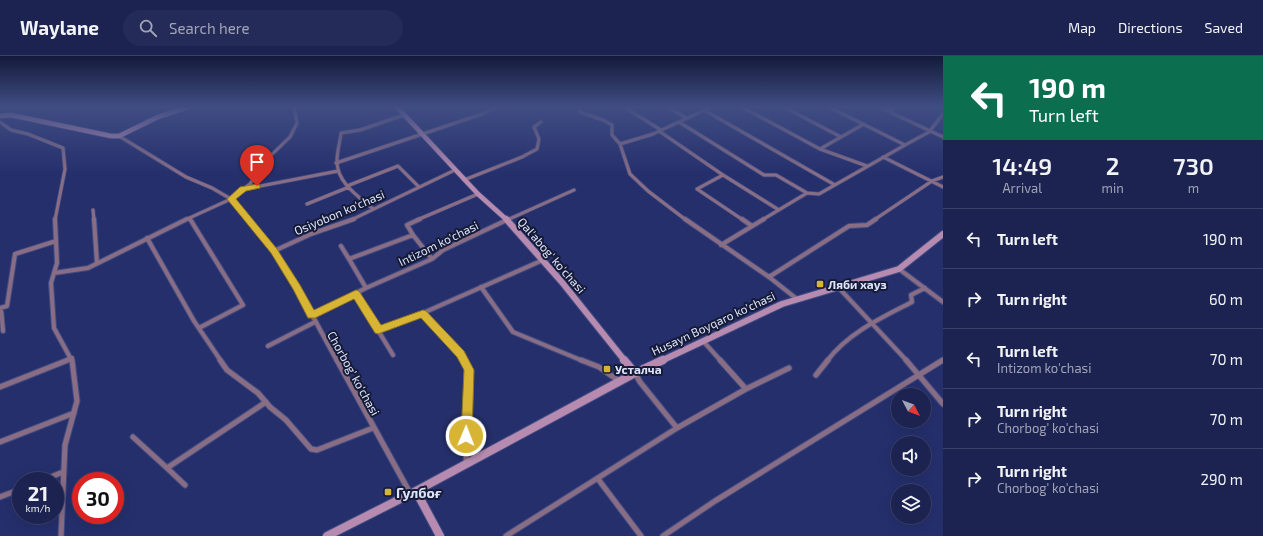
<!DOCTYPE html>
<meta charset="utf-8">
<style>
body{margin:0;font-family:"Exo 2",sans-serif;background:#252b58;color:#f1f3f6;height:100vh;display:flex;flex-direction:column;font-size:15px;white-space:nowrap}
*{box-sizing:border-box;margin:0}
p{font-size:13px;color:#a0a4b7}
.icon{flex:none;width:22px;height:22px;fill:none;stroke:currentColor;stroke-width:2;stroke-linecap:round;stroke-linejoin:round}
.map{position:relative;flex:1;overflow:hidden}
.sheet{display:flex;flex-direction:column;background:#1c2351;width:320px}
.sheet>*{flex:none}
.hud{background:#0b6e4f;color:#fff;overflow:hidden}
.needle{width:26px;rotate:131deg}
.fabs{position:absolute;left:891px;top:332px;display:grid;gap:8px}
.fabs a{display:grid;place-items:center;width:40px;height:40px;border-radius:50%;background:#1c2351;box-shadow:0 4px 16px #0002,0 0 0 1px #3a4068;font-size:20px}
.speed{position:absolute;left:12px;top:416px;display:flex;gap:8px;font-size:20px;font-weight:700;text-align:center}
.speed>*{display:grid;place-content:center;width:52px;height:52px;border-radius:50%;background:#1c2351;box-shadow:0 4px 16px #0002,0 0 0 1px #3a4068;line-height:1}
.speed small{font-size:10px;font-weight:400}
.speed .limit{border:6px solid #d22;background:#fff;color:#111}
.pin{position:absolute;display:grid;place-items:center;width:34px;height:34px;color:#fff;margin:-41px -17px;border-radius:50% 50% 50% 0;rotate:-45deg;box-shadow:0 0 4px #0007}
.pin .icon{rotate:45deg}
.me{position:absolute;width:44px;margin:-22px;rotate:1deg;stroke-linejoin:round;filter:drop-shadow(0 0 3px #0008)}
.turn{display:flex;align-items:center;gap:14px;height:84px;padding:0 20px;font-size:18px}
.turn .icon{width:52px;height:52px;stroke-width:2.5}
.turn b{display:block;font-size:28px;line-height:34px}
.eta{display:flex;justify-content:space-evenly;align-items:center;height:68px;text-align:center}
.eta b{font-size:24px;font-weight:600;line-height:28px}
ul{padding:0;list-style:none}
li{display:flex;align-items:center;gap:12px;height:60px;padding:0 20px;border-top:1px solid #3a4068}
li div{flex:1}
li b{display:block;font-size:15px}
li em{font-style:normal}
header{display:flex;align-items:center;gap:24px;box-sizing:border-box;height:56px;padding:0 20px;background:#1c2351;border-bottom:1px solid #3a4068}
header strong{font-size:19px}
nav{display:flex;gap:22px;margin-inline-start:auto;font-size:14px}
.search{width:280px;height:36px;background:#252b58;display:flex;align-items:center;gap:10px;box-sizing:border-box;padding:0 14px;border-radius:22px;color:#a0a4b7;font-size:15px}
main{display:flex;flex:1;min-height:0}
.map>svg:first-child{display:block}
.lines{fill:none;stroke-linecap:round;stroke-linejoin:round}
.street-far2-casing{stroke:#424c83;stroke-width:4.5}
.street-far1-casing{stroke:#424c83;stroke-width:6}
.street-casing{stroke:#424c83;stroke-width:7}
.secondary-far2-casing{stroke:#424c83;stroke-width:6}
.secondary-far1-casing{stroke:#424c83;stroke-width:8}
.secondary-casing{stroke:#424c83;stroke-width:10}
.street-far2{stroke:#896d84;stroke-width:3}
.street-far1{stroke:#896d84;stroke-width:4}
.street{stroke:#896d84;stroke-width:5}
.secondary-far2{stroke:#b78baf;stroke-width:4.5}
.secondary-far1{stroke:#b78baf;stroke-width:6}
.secondary{stroke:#b78baf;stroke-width:8}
.route{fill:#d8b434;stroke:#8c7522}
.poi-dot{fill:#d8b434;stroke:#151b37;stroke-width:1.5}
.labels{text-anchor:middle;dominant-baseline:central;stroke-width:4;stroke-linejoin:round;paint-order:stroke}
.street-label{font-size:12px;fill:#dce3fa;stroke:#151b37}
.poi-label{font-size:12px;font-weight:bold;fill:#dce3fa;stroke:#151b37;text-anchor:start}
.near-poi-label{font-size:14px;font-weight:bold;fill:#dce3fa;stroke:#151b37;text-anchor:start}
</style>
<header>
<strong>Waylane</strong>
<div class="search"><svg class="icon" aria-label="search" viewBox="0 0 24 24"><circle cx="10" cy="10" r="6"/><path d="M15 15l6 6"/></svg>Search here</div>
<nav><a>Map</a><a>Directions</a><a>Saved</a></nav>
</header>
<main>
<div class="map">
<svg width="943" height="480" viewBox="0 0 943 480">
<rect width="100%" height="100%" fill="#252f6c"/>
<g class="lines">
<g class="street-far2-casing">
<path id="street-far2" d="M579 51 580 56 603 64 612 69V79L620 88 630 118 648 135 686 164
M624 51 661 74
M668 51 686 62
M742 51 820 93 867 110
M784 51 841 81 864 68
M829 51 905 89 929 76 943 58
M879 51 943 81
M704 54 835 129
M890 56 894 51
M0 66 11 74 28 78 63 92 65 113 55 164
M679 66 764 119H776L807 137
M659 75 723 119
M119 80 186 121 212 132 231 143 185 164
M620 88 653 78 711 51
M820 93 841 81
M883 101 943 131
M336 107 482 58 498 51
M464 124 522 101 537 93 539 83 534 71 541 66
M347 130 398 110 419 131
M245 133 338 115
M307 148 349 131
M373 153C358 140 337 127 337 105 337 95 340 86 341 77L360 74 404 59
M93 154 94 164
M189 162 190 164
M248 164 231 143 250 128 264 106 290 81 297 67 294 51
M351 164 455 114
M417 164 478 138
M507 164 574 134
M743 164 697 133 723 119 779 154
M762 164 807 137 819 138 905 89
M874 164 932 125 943 121"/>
</g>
<g class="street-far1-casing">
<path id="street-far1" d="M55 163 57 207 51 227 54 272 72 305
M94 163 97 207
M190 163 243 249 199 272
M247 163 274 195 297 231 337 305
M685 163 769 221 797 243
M742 163 752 170
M413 179 407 169 420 163
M147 182 194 265 221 305
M721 189 764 163
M341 190 349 203
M274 195 311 178 354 163
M899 213 943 246
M54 217 88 212 187 163
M769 221 849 170 867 169 876 163
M481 231 513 276 583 305
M838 231 907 305
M366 232 349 203 413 179 432 203
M356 238 393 299
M0 252 7 250 15 198 56 185
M1 252 3 275
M423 257 460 298 464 305
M312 259 366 232 432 203 443 194 509 163
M378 274 423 257 543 204
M703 285 721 305
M268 290 315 266
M65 305 72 302
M827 305C848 277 881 262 912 246L911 239 925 232"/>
</g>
<g class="street-casing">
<path id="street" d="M220 304 227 314 258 337 270 351 286 364 311 393 317 394 373 372
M337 304 410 437
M463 304 469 314 466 407
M581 304 599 311 619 325
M720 304 746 333 789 312
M906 304 943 348
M635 317 640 326 677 372
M816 319 828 304
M0 331 68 304
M133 381 167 412 266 346
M0 386 74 357
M167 412 185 429
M598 423 641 480
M41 425 63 416
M0 441 21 433
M61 480 65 389 77 345 72 304
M506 480 677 372 746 333
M663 480 715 445 943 304"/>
</g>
<g class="secondary-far2-casing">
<path id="secondary-far2" d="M397 51 478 138 507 164
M0 60 11 59 111 80H119L158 61 188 51"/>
</g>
<g class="secondary-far1-casing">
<path id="secondary-far1" d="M506 163 561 225 625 305
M661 305 782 248 899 213 943 178"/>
</g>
<g class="secondary-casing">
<path id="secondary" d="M624 304 635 317
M416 435 440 480
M327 480 416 435 635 317 663 304"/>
</g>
<use href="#street-far2" class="street-far2"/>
<use href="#street-far1" class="street-far1"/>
<use href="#street" class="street"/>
<use href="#secondary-far2" class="secondary-far2"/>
<use href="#secondary-far1" class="secondary-far1"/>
<use href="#secondary" class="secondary"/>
</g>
<linearGradient id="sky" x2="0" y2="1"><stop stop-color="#141a3b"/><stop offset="0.43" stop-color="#404d83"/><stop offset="1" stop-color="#404d83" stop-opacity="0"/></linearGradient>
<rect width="943" height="118" fill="url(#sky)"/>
<path class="route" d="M257 128 260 129V132L246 135 236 143 277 193 300 229 314 254 356 234 359 235 381 269 423 254 426 255 464 295 474 314 472 380 470 384 466 385 462 384 461 380 464 314 457 301 421 262 378 278 375 277 354 243 315 262H308L293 233 271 197 227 143 240 131Z"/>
<g class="poi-dot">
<rect x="816" y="224" width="8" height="8" rx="2"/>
<rect x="603" y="309" width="8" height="8" rx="2"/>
<rect x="384" y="432" width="8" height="8" rx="2"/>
</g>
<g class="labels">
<g class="street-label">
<text transform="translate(339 156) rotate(-23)">Osiyobon ko'chasi</text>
<text transform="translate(438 187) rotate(-26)">Intizom ko'chasi</text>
<text transform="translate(552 199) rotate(49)">Qal'abog' ko'chasi</text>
<text transform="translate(713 267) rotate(-25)">Husayn Boyqaro ko'chasi</text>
<text transform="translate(354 317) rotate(61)">Сhorbog' ko'chasi</text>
</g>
<g class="poi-label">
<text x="828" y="228">Ляби хауз</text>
<text x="615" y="313">Усталча</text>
</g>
<g class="near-poi-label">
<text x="396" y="436">Гулбоғ</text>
</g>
</g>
</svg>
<div class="fabs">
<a><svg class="needle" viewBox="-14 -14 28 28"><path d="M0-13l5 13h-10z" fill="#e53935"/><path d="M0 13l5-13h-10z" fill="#a0a4b7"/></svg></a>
<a><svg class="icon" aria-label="sound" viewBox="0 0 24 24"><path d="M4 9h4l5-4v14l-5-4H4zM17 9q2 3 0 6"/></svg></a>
<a><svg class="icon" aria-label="layers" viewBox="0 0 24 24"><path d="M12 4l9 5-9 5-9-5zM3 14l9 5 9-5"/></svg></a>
</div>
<div class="speed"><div>21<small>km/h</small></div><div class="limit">30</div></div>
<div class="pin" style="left:257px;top:130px;background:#d93025"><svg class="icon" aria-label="arrive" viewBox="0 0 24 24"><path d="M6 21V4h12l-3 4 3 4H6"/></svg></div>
<svg class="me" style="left:466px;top:380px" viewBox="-20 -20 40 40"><circle r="17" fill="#d8b434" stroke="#fff" stroke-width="3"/><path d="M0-11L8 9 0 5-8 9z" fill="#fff"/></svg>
</div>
<section class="sheet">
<div class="hud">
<div class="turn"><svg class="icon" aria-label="left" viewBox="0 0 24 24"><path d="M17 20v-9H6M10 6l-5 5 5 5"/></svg><div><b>190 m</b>Turn left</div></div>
</div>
<div class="eta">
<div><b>14:49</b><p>Arrival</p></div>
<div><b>2</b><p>min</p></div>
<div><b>730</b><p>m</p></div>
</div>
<ul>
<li><svg class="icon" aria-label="left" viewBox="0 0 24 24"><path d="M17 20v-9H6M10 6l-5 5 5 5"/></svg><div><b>Turn left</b></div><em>190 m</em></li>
<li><svg class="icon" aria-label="right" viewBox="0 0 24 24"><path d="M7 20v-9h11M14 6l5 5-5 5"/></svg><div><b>Turn right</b></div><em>60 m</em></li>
<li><svg class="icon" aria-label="left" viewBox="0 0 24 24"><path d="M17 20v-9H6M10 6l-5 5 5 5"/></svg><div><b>Turn left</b><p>Intizom ko'chasi</p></div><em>70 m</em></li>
<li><svg class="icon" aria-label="right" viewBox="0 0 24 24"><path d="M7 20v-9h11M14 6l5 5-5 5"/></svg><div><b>Turn right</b><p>Сhorbog' ko'chasi</p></div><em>70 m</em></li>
<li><svg class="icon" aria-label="right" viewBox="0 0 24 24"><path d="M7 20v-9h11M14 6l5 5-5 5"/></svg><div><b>Turn right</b><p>Сhorbog' ko'chasi</p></div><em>290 m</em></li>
</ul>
</section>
</main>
